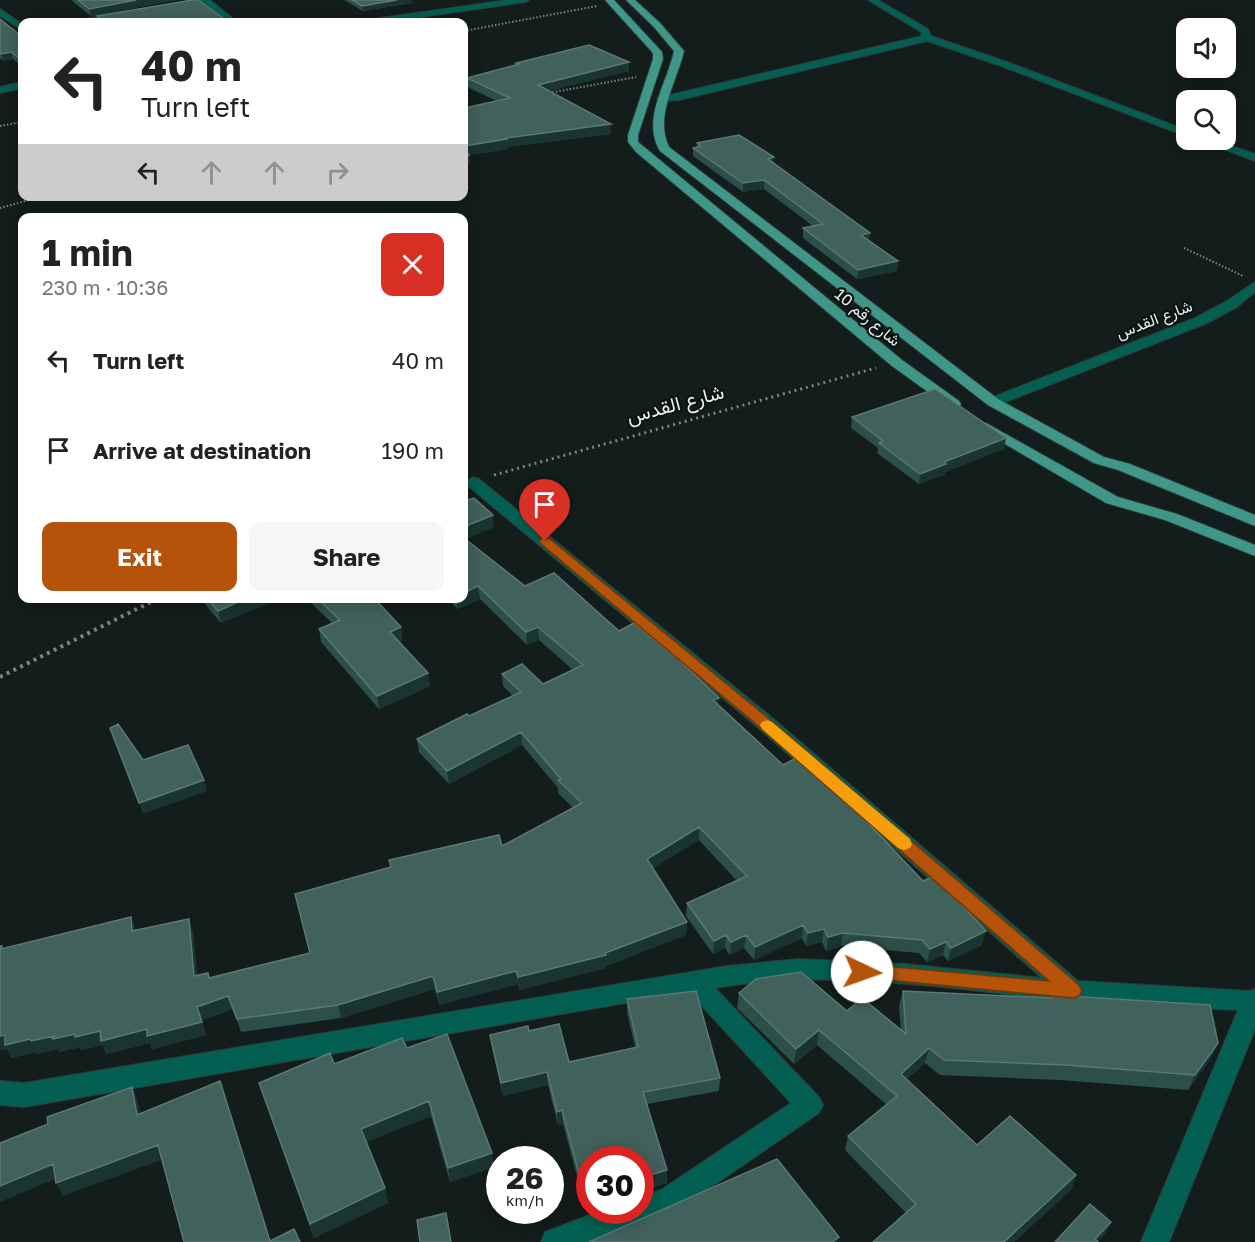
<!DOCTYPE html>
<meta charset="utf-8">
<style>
body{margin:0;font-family:"Golos Text",Vazirmatn,sans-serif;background:#f6f6f6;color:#222;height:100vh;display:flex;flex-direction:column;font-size:22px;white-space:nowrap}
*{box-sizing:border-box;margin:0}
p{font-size:20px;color:#767676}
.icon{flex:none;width:33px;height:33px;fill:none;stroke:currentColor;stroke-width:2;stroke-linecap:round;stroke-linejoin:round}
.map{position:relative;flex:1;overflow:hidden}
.side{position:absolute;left:18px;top:213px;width:450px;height:390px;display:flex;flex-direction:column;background:#fff;border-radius:12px;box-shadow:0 3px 15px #0003}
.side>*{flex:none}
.guide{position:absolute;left:18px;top:18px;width:450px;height:183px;border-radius:12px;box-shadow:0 3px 15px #0003;background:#fff;color:#222;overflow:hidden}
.buttons{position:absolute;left:1176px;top:18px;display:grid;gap:12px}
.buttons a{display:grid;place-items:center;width:60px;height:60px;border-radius:12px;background:#fff;box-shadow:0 3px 15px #0003;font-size:30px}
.speed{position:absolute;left:486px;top:1146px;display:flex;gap:12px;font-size:30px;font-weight:700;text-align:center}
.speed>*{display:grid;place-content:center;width:78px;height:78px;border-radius:50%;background:#fff;box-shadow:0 3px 15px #0003;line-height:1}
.speed small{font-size:15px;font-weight:400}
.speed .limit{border:9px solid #d22;background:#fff;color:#111}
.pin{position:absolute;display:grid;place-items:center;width:51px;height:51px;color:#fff;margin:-62px -26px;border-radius:50% 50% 50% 0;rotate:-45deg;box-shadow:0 0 6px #0007}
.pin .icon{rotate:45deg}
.me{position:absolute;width:66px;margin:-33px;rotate:93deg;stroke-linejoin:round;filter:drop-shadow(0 0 4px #0008)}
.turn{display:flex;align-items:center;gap:21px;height:126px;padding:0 24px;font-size:27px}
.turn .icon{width:78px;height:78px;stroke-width:2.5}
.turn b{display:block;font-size:42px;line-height:51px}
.lanes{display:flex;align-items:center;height:57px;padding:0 24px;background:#0003;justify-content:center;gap:30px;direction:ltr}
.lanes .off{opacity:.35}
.round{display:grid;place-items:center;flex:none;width:63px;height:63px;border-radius:12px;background:#f6f6f6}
.head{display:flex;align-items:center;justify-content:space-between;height:102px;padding:0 24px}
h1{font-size:36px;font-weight:700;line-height:45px}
.cta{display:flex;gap:12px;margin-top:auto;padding:12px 24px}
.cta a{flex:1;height:69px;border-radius:12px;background:#b45309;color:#fff;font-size:24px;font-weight:700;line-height:69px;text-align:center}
.cta a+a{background:#f6f6f6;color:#222}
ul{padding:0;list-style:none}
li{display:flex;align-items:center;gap:18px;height:90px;padding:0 24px}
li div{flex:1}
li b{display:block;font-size:22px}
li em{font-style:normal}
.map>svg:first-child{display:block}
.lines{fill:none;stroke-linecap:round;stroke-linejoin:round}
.minor-casing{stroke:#313b39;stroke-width:2}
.major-casing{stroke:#313b39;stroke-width:2}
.path-far2{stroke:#7c8583;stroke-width:2;stroke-dasharray:1.5 2;stroke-linecap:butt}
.path-far1{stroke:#7c8583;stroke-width:3;stroke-dasharray:2 4;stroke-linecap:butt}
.path{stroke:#7c8583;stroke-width:4;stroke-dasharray:3 4.5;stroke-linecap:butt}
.minor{fill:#025f51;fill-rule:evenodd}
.major{fill:#3f9887;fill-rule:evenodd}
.wall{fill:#2c5049}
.shaded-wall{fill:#1a342f}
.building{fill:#41615b;stroke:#5b7872;stroke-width:1.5}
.route{fill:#b45309;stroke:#753606;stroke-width:1.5}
.slow{fill:#f59e0b}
.labels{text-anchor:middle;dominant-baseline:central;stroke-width:4.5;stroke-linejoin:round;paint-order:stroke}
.far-street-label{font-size:16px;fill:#e9f0ee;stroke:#0a1412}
.street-label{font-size:20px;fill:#e9f0ee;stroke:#0a1412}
</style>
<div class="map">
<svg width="1255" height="1242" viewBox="0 0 1255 1242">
<rect width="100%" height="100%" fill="#131d1b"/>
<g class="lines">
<g class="minor-casing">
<path id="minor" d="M190 0H210L237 22H228L203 3 175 8 171 5Z
M508 0H529L525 2 387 22H369L373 19Z
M868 0H878L928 29 931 36 1007 62 1186 130V136L1001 66 927 41 679 100 662 101 657 98 922 36 921 32Z
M0 9 22 24V30L0 16Z
M121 12 124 13V17L89 22H72Z
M22 82V88L0 93V87Z
M1200 140H1214L1255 154V161Z
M1255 282V292L1237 307 1205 324 998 405H988L986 402 988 399 1195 318 1227 301Z
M473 477 479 479 769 715 1078 981 1250 991 1255 989V1029L1169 1242H1141L1238 1010C1179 1007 1119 1006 1060 1000 946 988 829 968 715 988L819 1097 823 1105 819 1113 679 1209 591 1242H541L545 1232 603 1210H640V1197L661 1190 791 1103 689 992 24 1107 0 1105V1081L24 1083 727 966 799 959 905 964 1042 978 755 725 467 485 465 482Z"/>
</g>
<g class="major-casing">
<path id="major" d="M605 0H614L662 52 663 59 638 135V142L902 360 959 401 961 404 959 407H949L892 366 636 152 628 142V135L653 59V53Z
M626 0H635L660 23 684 51C677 82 654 116 669 147L998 399 1104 457 1130 464 1255 515V526L1118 470 1094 463 988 405 660 151C641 119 667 84 674 51L654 27Z
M986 423 1118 497 1177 514 1255 545V556L1165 520 1106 503 981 430 979 427Z"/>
</g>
<path class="path-far2" d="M464 31 597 6
M549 93 636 77
M0 126 22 122
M0 208 43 196
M1184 248 1243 276"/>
<path class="path-far1" d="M494 475 876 368"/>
<path class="path" d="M0 677 159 598"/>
<use href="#minor" class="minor"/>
<use href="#major" class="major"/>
</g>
<path class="wall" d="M71 0H177L91 16Z
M344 0H412V3L363 11Z
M0 19 19 34 22 33V66L13 59 3 61 0 58Z
M516 63 629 71 549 91 611 124V134L508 147V149L469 155 470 164 464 165V108L497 101 467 87V78L516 65Z
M697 143 774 164 870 233 869 240 898 261 897 271 857 279 803 238V228L813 226 764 189 743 192 693 156V148L697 147Z
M852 417 1004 449 945 472 944 475 919 484 877 453 878 448 851 428Z
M464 501 494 527 465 539 525 586 619 631 719 698 718 705 783 765 840 789 839 793 982 945 948 961 943 955 927 962 919 953 841 946 826 951 822 942 806 946 802 938 754 960 744 948 730 955 725 948 713 954 686 916 687 903 737 881 699 840 653 868 687 922 686 935 606 966V968L519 990 518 984 439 1005 435 989 341 1018 241 1032 233 1009 202 1020 206 1035 152 1049 150 1043 106 1054 103 1045 81 1050 80 1047 59 1052 58 1049 37 1054 36 1052 11 1058 7 1049 3 948 136 931 193 932 197 975 208 973 210 978 310 953 502 846 573 808 558 793V788L522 745 449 784 419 752 417 739 513 696 503 686 502 674 543 684 573 670 539 640 527 645 480 599 458 609 446 598H464Z
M200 598H280L221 623Z
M306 598H374L401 627 402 640 399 642 428 673 430 686 379 709 321 642 319 629 332 623Z
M903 991 1051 998 1052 995 1218 1043 1211 1058 1188 1090 1060 1080 940 1075 925 1063 907 1079 977 1145 1076 1175 1071 1190 1014 1242H873L906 1213 845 1150 848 1136 887 1105 817 1045 794 1064 737 1008 739 993 847 1011 901 1030 899 1006Z
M627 999 720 1078 719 1091 647 1104 667 1170V1183L640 1191V1160L585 1206 563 1124 558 1125 548 1085 503 1096 492 1048 490 1035 529 1031 569 1062 635 1047 627 1013Z
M407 1048 494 1167 450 1182 431 1116 366 1142 385 1188 388 1203 314 1238 259 1083 334 1064Z"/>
<path class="shaded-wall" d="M136 0H177L91 16 89 9Z
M397 0H412V3L363 11 362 6Z
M11 52 13 59 3 61 1 54Z
M629 62V71L538 94V85Z
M611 124V134L508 147V149L469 155 470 164 464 165V146L506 138Z
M774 157V166L768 159Z
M764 180V189L743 192V183Z
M870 233 869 242 861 235Z
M898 261 897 271 857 279 858 270Z
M1006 438 1004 449 945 472 944 475 919 484 920 474 944 462Z
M493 515 494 527 464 540V527Z
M478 586 480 599 458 609 457 598H464V593Z
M247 598H280L221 623 218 611Z
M401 627 402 640 392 645 390 632Z
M538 627 539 640 527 645 526 632Z
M428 673 430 686 379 709 377 696Z
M719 698 718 710 713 700Z
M521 732 522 745 449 784 447 771Z
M204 780 207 791 143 814 139 803Z
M699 827V840L647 872V859Z
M131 917 136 930 137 945 132 931Z
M189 919 193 932 198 989 194 976Z
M687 922 686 935 606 966V968L519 990 518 977 605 953Z
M803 925 802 938 754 960 755 947Z
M824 929 822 942 806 946 808 933Z
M986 931 982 945 948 961 951 948Z
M843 933 841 946 826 951 828 937Z
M726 935 725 948 713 954 714 941Z
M746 935 744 948 730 955 731 942Z
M946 942 943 955 927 962 930 949Z
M516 971 518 984 439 1005 437 992Z
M433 976 435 989 341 1018 338 1005Z
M228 996 233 1009 202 1020 206 1035 152 1049 150 1043 106 1054 103 1045 81 1050 80 1047 59 1052 58 1049 37 1054 36 1052 11 1058 7 1049 0 1051V1036L5 1035 30 1039 100 1031 197 1007Z
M819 1030 817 1045 794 1064 796 1049Z
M1218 1043 1211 1058 1188 1090 1195 1075Z
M929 1048 925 1063 897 1088 901 1074Z
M547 1072 548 1085 503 1096 501 1083Z
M132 1087 138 1101 143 1128 137 1115Z
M429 1101 431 1116 364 1143 361 1129Z
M562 1110 563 1124 558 1125 557 1112Z
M158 1145 164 1159 63 1196 56 1183Z
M492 1153 494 1167 450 1182 448 1168Z
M53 1164 60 1177 0 1202V1186Z
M667 1170V1183L640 1191V1178Z
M1076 1175 1071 1190 1014 1242H1004Z
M385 1188 388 1203 314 1238 310 1224Z
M590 1192V1205L585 1206 584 1193Z
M1111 1222 1106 1233 1097 1242 1095 1239Z
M839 1237 838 1242H832Z"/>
<path class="building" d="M78 0H136L89 9Z
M193 0H198L228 22H91L102 21 97 16Z
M352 0H397L362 6Z
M0 19 19 34 22 33V58L21 59 11 52 1 54 0 53Z
M589 45 629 62 538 85 611 124 506 138 507 139 464 146V108L510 98 467 78 519 64 516 63Z
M739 135 774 157 768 159 870 233 861 235 898 261 858 270 803 228 823 224 764 180 743 183 693 148 701 146 697 143Z
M464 149 469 155 464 156Z
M935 389 1006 438 944 462 946 464 920 474 879 443 883 441 852 417Z
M474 498 493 515 464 527V501Z
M464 538 525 586 554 573 619 631 634 623 677 658 719 698 713 700 783 765 802 755 818 769 840 789 837 790 923 881 935 876 986 931 951 948 946 942 930 949 922 940 843 933 828 937 824 929 808 933 803 925 755 947 746 935 731 942 726 935 714 941 687 903 747 876 699 827 647 859 687 922 605 953 606 955 518 977 516 971 437 992 433 976 338 1005 237 1019 228 996 197 1007 202 1022 147 1036V1029L101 1041 100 1031 75 1037V1034L53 1039 54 1036 31 1041 30 1039 5 1045V1035L0 1036V946H2L1 949 131 917 132 931 189 919 194 976 208 973 209 978 310 953 295 894 391 867 389 860 499 835 502 846 582 803 558 780 561 779 521 732 447 771 417 739 467 714 469 716 521 692 502 674 522 664 543 684 583 665 538 627 526 632 478 586 464 593Z
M207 598H247L218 611Z
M317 598H374L401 627 390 632 428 673 377 696 319 629 340 620Z
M118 724 143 760 188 745 204 780 139 803 110 728Z
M801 972 847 1011 862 998 906 1034 903 991 1052 998V995L1210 1005 1218 1043 1195 1075 1066 1065 944 1060 929 1048 901 1074 977 1145 1010 1116 1076 1175 1004 1242H873L916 1204 848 1136 897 1096 819 1030 796 1049 739 993 756 979Z
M696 991 720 1078 643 1092 667 1170 640 1178V1160H590V1192L584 1193 562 1110 557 1112 547 1072 501 1083 490 1035 528 1026 529 1031 559 1024 569 1062 638 1047 627 999Z
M447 1034 492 1153 448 1168 429 1101 361 1129 385 1188 310 1224 259 1083 330 1053 334 1064 402 1038 407 1048Z
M220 1081 270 1241 294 1229 300 1242H184L158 1145 56 1183 53 1164 0 1186V1143L48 1124 47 1117 132 1087 137 1115Z
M777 1159 839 1237 832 1242H589Z
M1090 1204 1111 1222 1095 1239 1098 1242H1055Z
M446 1213 451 1242H420L417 1220Z"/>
<path class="route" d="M545 538 550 539 767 717 1079 985 1082 991 1079 996 1073 998 856 977 854 972 856 967 862 964 1049 981 756 724 541 544 539 541 541 539Z"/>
<path class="slow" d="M767 720 772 722 910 839 912 844 910 848 904 850 898 848 762 729 760 725 762 722Z"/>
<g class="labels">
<g class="far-street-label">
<text transform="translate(868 317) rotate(40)">شارع رقم 10</text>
<text transform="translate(1154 319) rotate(-21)">شارع القدس</text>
</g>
<g class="street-label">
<text transform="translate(675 403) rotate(-15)">شارع القدس</text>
</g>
</g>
</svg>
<div class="buttons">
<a><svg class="icon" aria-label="sound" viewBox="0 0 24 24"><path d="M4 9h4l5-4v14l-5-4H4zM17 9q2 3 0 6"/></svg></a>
<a><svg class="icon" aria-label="search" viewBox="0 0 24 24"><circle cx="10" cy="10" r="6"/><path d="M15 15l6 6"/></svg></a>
</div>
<div class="speed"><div>26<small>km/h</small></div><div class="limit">30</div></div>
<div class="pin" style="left:545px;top:541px;background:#d93025"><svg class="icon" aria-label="arrive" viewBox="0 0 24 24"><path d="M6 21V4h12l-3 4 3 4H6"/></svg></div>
<svg class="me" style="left:862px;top:972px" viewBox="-20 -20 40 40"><circle r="19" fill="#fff"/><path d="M0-13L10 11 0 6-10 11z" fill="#b45309"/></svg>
<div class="guide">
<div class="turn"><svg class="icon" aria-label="left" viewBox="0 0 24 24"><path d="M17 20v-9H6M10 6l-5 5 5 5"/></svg><div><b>40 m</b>Turn left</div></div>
<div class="lanes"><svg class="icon" aria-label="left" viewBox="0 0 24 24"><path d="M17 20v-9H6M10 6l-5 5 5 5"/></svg><svg class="icon off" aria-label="ahead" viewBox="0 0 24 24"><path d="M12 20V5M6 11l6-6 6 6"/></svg><svg class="icon off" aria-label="ahead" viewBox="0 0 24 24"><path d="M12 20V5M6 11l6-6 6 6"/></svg><svg class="icon off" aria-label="right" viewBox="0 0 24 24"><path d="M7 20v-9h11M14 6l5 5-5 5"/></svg></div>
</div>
<section class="side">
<div class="head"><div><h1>1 min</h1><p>230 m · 10:36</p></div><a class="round" style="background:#d93025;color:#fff"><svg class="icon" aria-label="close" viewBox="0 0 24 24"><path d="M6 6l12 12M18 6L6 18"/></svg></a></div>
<ul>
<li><svg class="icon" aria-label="left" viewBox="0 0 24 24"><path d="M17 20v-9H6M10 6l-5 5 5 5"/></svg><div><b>Turn left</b></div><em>40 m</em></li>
<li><svg class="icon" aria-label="arrive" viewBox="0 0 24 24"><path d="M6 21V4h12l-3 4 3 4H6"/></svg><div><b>Arrive at destination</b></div><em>190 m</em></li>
</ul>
<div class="cta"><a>Exit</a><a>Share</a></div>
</section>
</div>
